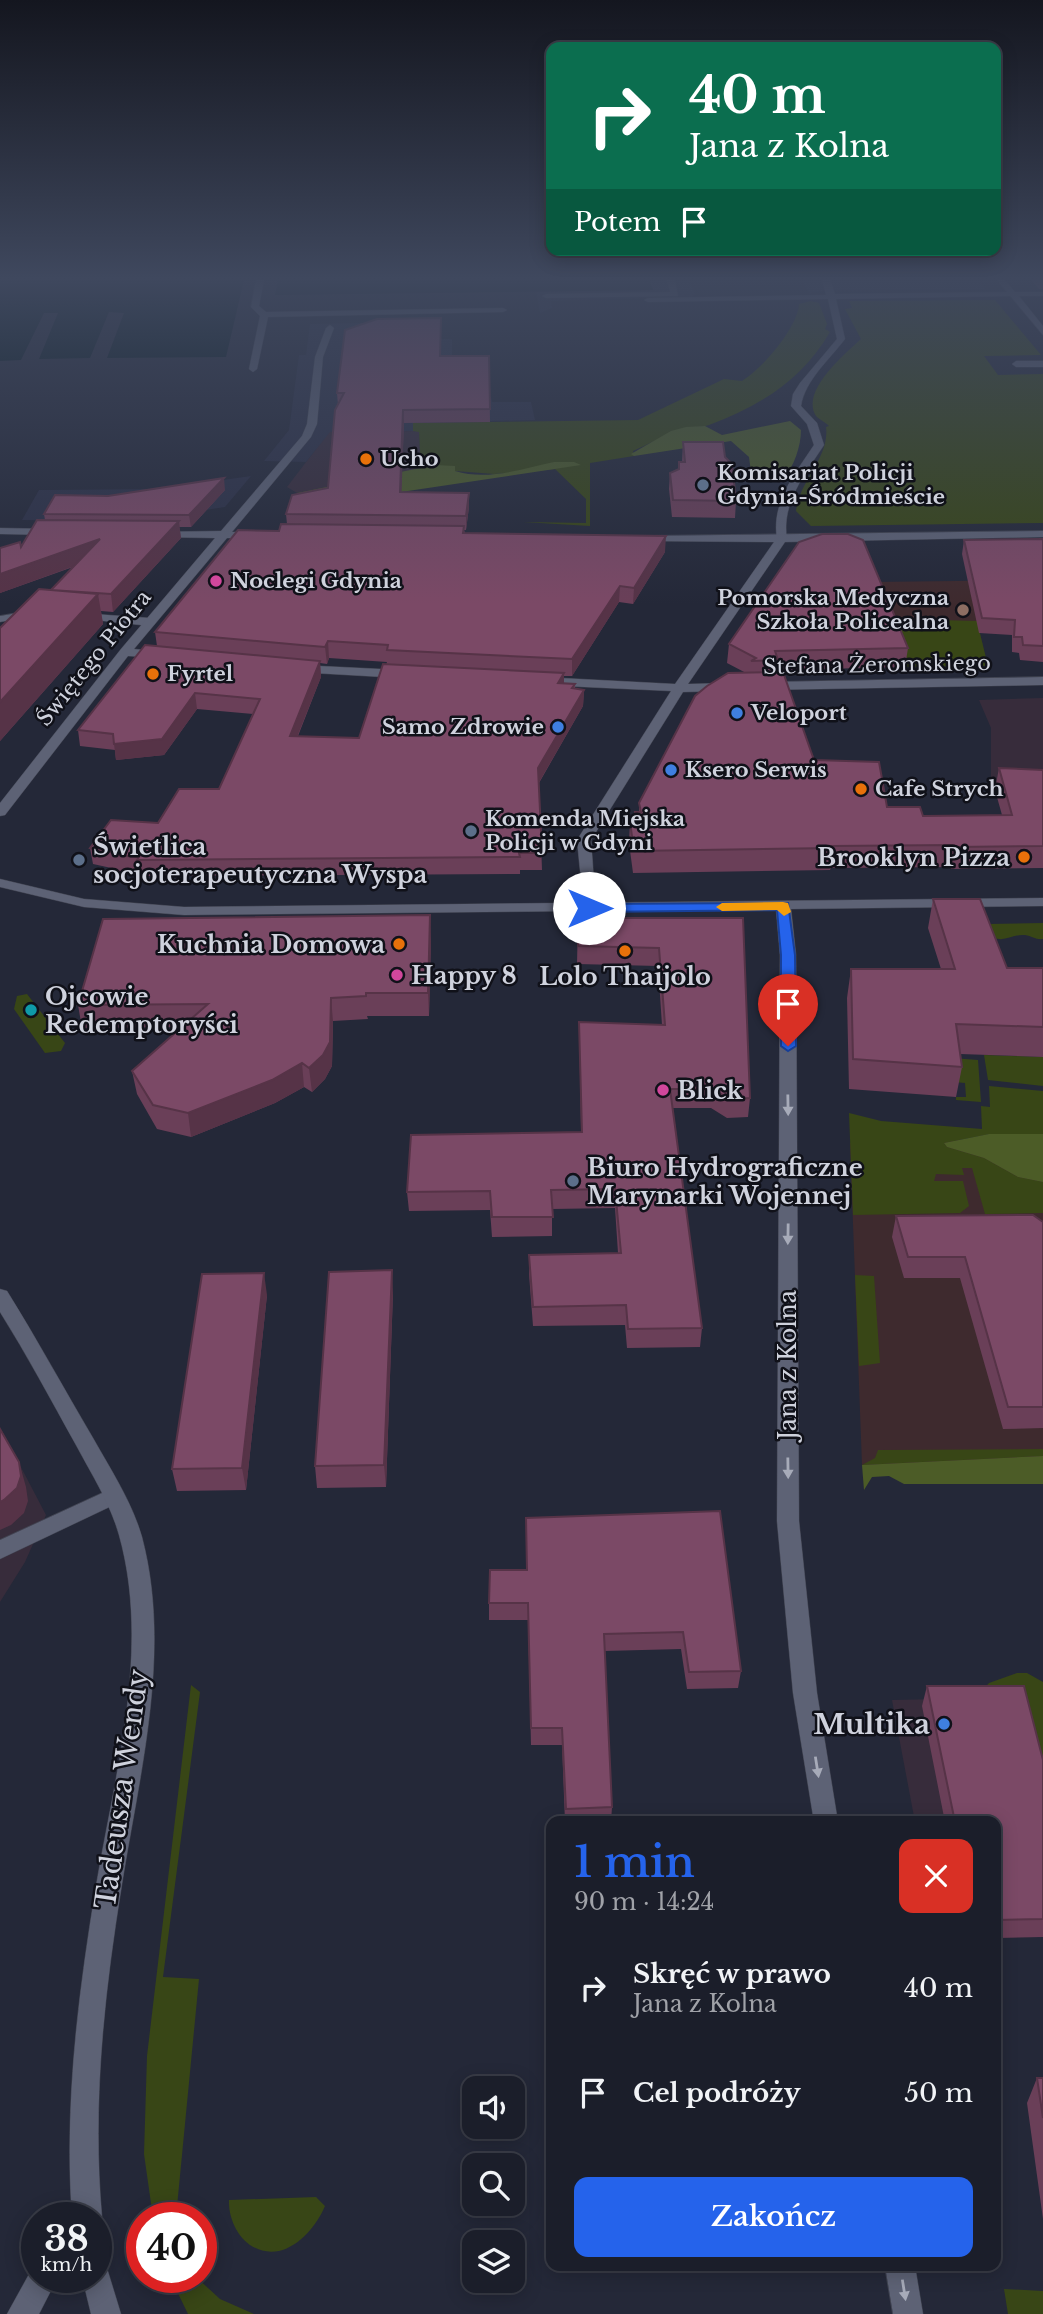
<!DOCTYPE html>
<html lang="pl">
<meta charset="utf-8">
<style>
body{margin:0;font-family:"Libre Baskerville",serif;background:#242732;color:#f1f3f6;height:100vh;display:flex;flex-direction:column;font-size:26px;white-space:nowrap}
*{box-sizing:border-box;margin:0}
p{font-size:23px;color:#a0a2a8}
.icon{flex:none;width:38px;height:38px;fill:none;stroke:currentColor;stroke-width:2;stroke-linecap:round;stroke-linejoin:round}
.map{position:relative;flex:1;overflow:hidden}
.panel{position:absolute;left:546px;top:1816px;width:455px;height:455px;display:flex;flex-direction:column;background:#1b1e2a;border-radius:14px;box-shadow:0 4px 18px #0003,0 0 0 2px #393c47}
.panel>*{flex:none}
.top-card{position:absolute;left:546px;top:42px;width:455px;height:214px;border-radius:14px;box-shadow:0 4px 18px #0003,0 0 0 2px #393c47;background:#0b6e4f;color:#fff;overflow:hidden}
.controls{position:absolute;left:462px;top:2076px;display:grid;gap:14px}
.controls a{display:grid;place-items:center;width:63px;height:63px;border-radius:14px;background:#1b1e2a;box-shadow:0 4px 18px #0003,0 0 0 2px #393c47;font-size:35px}
.speed{position:absolute;left:21px;top:2202px;display:flex;gap:14px;font-size:35px;font-weight:700;text-align:center}
.speed>*{display:grid;place-content:center;width:91px;height:91px;border-radius:50%;background:#1b1e2a;box-shadow:0 4px 18px #0003,0 0 0 2px #393c47;line-height:1}
.speed small{font-size:18px;font-weight:400}
.speed .limit{border:10px solid #d22;background:#fff;color:#111}
.pin{position:absolute;display:grid;place-items:center;width:60px;height:60px;color:#fff;margin:-72px -30px;border-radius:50% 50% 50% 0;rotate:-45deg;box-shadow:0 0 7px #0007}
.pin .icon{rotate:45deg}
.me{position:absolute;width:77px;margin:-38px;rotate:90deg;stroke-linejoin:round;filter:drop-shadow(0 0 5px #0008)}
.turn{display:flex;align-items:center;gap:24px;height:147px;padding:0 28px;font-size:32px}
.turn .icon{width:91px;height:91px;stroke-width:2.5}
.turn b{display:block;font-size:49px;line-height:60px}
.then{display:flex;align-items:center;height:66px;padding:0 28px;background:#0003;gap:14px;font-size:26px}
.round{display:grid;place-items:center;flex:none;width:74px;height:74px;border-radius:14px;background:#242732}
.overview{display:flex;align-items:center;justify-content:space-between;height:119px;padding:0 28px}
h1{font-size:42px;font-weight:600;line-height:52px;color:#2563eb}
.button{display:flex;gap:14px;margin-top:auto;padding:14px 28px}
.button a{flex:1;height:80px;border-radius:14px;background:#2563eb;color:#fff;font-size:28px;font-weight:600;line-height:80px;text-align:center}
ul{padding:0;list-style:none}
li{display:flex;align-items:center;gap:21px;height:105px;padding:0 28px}
li div{flex:1}
li b{display:block;font-size:26px}
li em{font-style:normal}
.map>svg:first-child{display:block}
.commercial{fill:#372c3b}
.built{fill:#2c3046}
.education{fill:#3e2a2e}
.green{fill:#384616}
.forest{fill:#4c5c27}
.water{fill:#00151b}
.lines{fill:none;stroke-linecap:round;stroke-linejoin:round}
.lane-casing{stroke:#404350;stroke-width:1}
.street-casing{stroke:#404350;stroke-width:1}
.secondary-casing{stroke:#404350;stroke-width:1}
.lane{fill:#5d6275;fill-rule:evenodd}
.street{fill:#5d6275;fill-rule:evenodd}
.secondary{fill:#5d6275;fill-rule:evenodd}
.wall{fill:#6a3f58;fill-rule:evenodd}
.shaded-wall{fill:#563347}
.building{fill:#7b4966;stroke:#563347;stroke-width:2}
.oneway{fill:#a7abb9}
.route{fill:#2563eb;stroke:#184099;stroke-width:2}
.slow{fill:#f59e0b}
.food-dot{fill:#e8710a;stroke:#101119;stroke-width:2.5}
.service-dot{fill:#5c6f8a;stroke:#101119;stroke-width:2.5}
.hotel-dot{fill:#d1479c;stroke:#101119;stroke-width:2.5}
.education-dot{fill:#8d6e63;stroke:#101119;stroke-width:2.5}
.shop-dot{fill:#3f7fe0;stroke:#101119;stroke-width:2.5}
.culture-dot{fill:#0f9aa8;stroke:#101119;stroke-width:2.5}
.labels{text-anchor:middle;dominant-baseline:central;stroke-width:5;stroke-linejoin:round;paint-order:stroke}
.far-poi-label{font-size:21px;font-weight:bold;fill:#cfd2dd;stroke:#101119;text-anchor:start}
.far-street-label{font-size:21px;fill:#cfd2dd;stroke:#101119}
.poi-label{font-size:24px;font-weight:bold;fill:#cfd2dd;stroke:#101119;text-anchor:start}
.street-label{font-size:24px;fill:#cfd2dd;stroke:#101119}
.near-poi-label{font-size:28px;font-weight:bold;fill:#cfd2dd;stroke:#101119;text-anchor:end}
.near-street-label{font-size:28px;fill:#cfd2dd;stroke:#101119}
</style>
<div class="map">
<svg width="1043" height="2314" viewBox="0 0 1043 2314">
<rect width="100%" height="100%" fill="#242838"/>
<path class="commercial" d="M419 431 420 454 406 455 430 467 297 493 287 487 329 432Z
M1043 698V790L991 787V728L979 700Z
M0 1427 46 1515 25 1562 0 1602Z
M1043 1697V1937L996 1938V1822H915L892 1700Z"/>
<path class="built" d="M649 280H689L695 294 692 297 551 301 552 308 540 313 536 292 652 290Z
M802 280H979L985 289 819 291 809 294Z
M410 322 409 331 441 330V339H452V368L491 397 492 402H531L535 420 413 423V431L330 432 306 462 264 461 289 430 299 355H306L310 324Z
M251 476 225 507 127 522 22 520 39 490 159 489Z"/>
<path class="education" d="M1043 580V623L898 620 895 642 871 582Z
M1043 1138V1462L862 1465 850 1143Z"/>
<path class="green" d="M995 300 1041 355 984 356 998 375 1043 374V523L811 526 796 511C799 481 830 457 826 427L829 426C826 423 819 419 816 416 800 391 845 354 861 339L845 309 852 308 849 301Z
M811 301 819 303 827 324 825 329 830 332C802 380 760 406 709 425 700 428 691 426 682 429 665 435 649 444 633 451L634 456 590 463V526L523 522 586 523V499L555 469 570 468 494 474 455 471V467L428 466 404 454 420 453 419 432 413 431V423L638 420 724 379 742 381C762 369 798 327 799 304Z
M898 619 977 621 988 666 905 667 895 642Z
M1043 923V939C1036 940 1032 936 1025 935 1013 934 1006 942 994 938L989 924Z
M27 994 65 1043 61 1051 45 1053 14 1009 17 996Z
M984 1055 1043 1057V1086L988 1080Z
M952 1058 978 1060 981 1102 956 1100V1097H966L965 1083 954 1082Z
M989 1086 1043 1091V1134H990L944 1143 947 1147 984 1158 1018 1177 1043 1182V1213L985 1214 972 1168H962L964 1175 936 1174 934 1181H963L969 1206 960 1213 853 1215 849 1113 881 1121 982 1129 981 1106 990 1107Z
M855 1275 874 1276 880 1363 859 1366Z
M1043 1449V1456L862 1465 875 1458 878 1450Z
M1017 1673H1027L1043 1682V1811L968 1706 989 1683Z
M191 1685 200 1692 163 1977 199 1979 176 2217H153L144 2154 147 2056Z
M316 2197 325 2206C317 2225 300 2246 279 2251 248 2257 228 2226 229 2200Z
M170 2277H196L220 2299 254 2314H188Z
M1004 2289 1043 2291V2314H1008Z"/>
<path class="forest" d="M790 421 801 430C801 446 794 467 783 479H752L749 457 731 441 634 456 631 454 671 431 686 427 705 426 722 435Z
M554 462H574L581 465 314 505 297 493 435 465 455 466V471C487 481 522 469 554 462Z
M989 1134H1043V1182L1018 1177 984 1158 947 1147 944 1143Z
M1043 1456V1484H904L889 1476 872 1477 864 1490 862 1465Z"/>
<path class="water" d="M0 280H244L226 357 107 358 124 313 109 312 90 358 39 359 58 313H44L21 360 0 361Z
M278 280H649L653 290 275 295Z"/>
<g class="lines">
<g class="lane-casing">
<path id="lane" d="M256 280H264L259 306 266 312 503 308 507 310 503 312 268 317 257 369 253 372 249 369 260 316 251 307Z
M667 280H675L678 296 546 298 542 296 546 294 670 292Z
M822 280H830L835 294 1012 292 1016 294 1012 296 836 299 845 339C830 359 805 380 801 406L817 423 824 445C805 474 781 503 787 539L782 542 777 539C771 502 795 474 814 445L807 424 791 406 793 394 800 383 837 339 828 299 648 302 644 300 648 298 826 295Z
M1043 361V367H1016L1012 364 1016 361Z
M34 610 40 613 38 615 0 622V616Z
M80 613 150 618 156 622 150 626 76 618 74 616Z
M113 1488 120 1490 124 1496 120 1502 0 1559V1540Z"/>
</g>
<g class="street-casing">
<path id="street" d="M997 280H1005L1015 292H1043V296H1019L1043 326V335Z
M330 325 334 328 323 357 317 424 311 437 232 532H255L260 535 255 538H227L134 649 164 652V658L128 656 5 815 0 816V803L121 649 215 538 157 537 153 536V532L221 531 302 436 307 424 315 357 326 328Z
M0 528 52 529 57 532 52 535 0 534Z
M1043 531V537L785 542 688 684 729 683 735 687 729 691 683 692 591 840 596 908 594 911H584L577 840 671 691 541 685 535 681 541 677 675 684 774 542 644 541 639 538 640 536Z
M299 665 401 670 407 674 401 678 295 672 293 669Z
M1043 677V685L764 690 758 686 764 682Z
M0 1289 7 1291C37 1339 64 1389 93 1438 111 1470 132 1502 142 1537 172 1651 140 1771 122 1884 104 1995 92 2105 102 2217L96 2228V2217H72C64 2105 78 1996 96 1886 115 1773 151 1649 119 1535 110 1503 92 1475 76 1445 51 1400 27 1355 0 1312Z
M96 2260 106 2265 121 2314H91L82 2277H96Z
M37 2265V2277H58L39 2314H7L33 2267Z"/>
</g>
<g class="secondary-casing">
<path id="secondary" d="M0 879 84 899 184 907 1043 898V906L791 909 796 955 799 1521 817 1693 838 1822H814L793 1693 777 1521 780 955 776 909 184 915 84 907 0 887Z
M885 2266H915L923 2314H893Z"/>
</g>
<use href="#lane" class="lane"/>
<use href="#street" class="street"/>
<use href="#secondary" class="secondary"/>
</g>
<path class="wall" d="M1031 280H1043V289H1039Z
M441 330V356H489L490 422 404 423 401 492 469 493V507L466 530H464L465 533 665 552 633 604 619 602 572 676H564V683L575 684V688L584 690 583 706 539 783 542 870H520V874L140 876V874L116 872V869L93 864 90 848 158 823 219 789 253 714 197 709 164 755 116 760 115 750 80 746 78 730 157 646 155 632 287 524 286 514 328 488 338 405 337 393ZM329 658 387 662 359 738 298 736 321 677 320 663 327 664Z
M683 442 725 457 736 501 735 518 672 517 669 489 670 473 678 470 679 462H682Z
M225 490 191 527H179L181 538 113 612 101 611 103 624 0 741V628L51 590 73 567 0 593V548L21 547 45 520 44 514 108 496Z
M1043 539V662L1020 660 1019 653 1012 652V635L979 633 962 554 964 540Z
M729 644 908 648 905 667 777 670V672L814 760 887 807 923 816 1002 815 995 790 999 768 1043 770V868L951 869 950 867 831 868 830 870 633 873 629 843 630 822H635V812H639V803L746 673 727 663Z
M933 899 1007 968H1043V1057L960 1054 962 1067 956 1097 849 1089 847 998 851 969H941L928 928Z
M578 918H743L750 1098 748 1117 727 1118 711 1108H673L702 1328 700 1347 627 1348 625 1325 533 1326 529 1274V1255L618 1253 615 1208 552 1209V1236L492 1237 490 1210 409 1211 407 1192 581 1132 579 1022 662 1025 658 966 577 964Z
M431 938 429 1016H367L368 1019 333 1021 332 1066 325 1079 312 1092 304 1087 275 1103 191 1137 157 1129 137 1094 132 1071 182 1027 82 1028 78 1005Z
M896 1216 1043 1222V1428L1003 1429 960 1278H904L892 1237Z
M393 1293 386 1487 317 1488 315 1466Z
M267 1295 246 1490 177 1491 172 1469Z
M526 1518 741 1671 738 1688 687 1689 681 1649 604 1651 612 1807 611 1822H565L562 1745H531L528 1620H489V1603L527 1570Z
M927 1686 1043 1760V1937L996 1938V1822H945L922 1706Z
M1037 2078H1043V2219L1027 2103Z"/>
<path class="shaded-wall" d="M403 410 404 423 401 506 400 492Z
M224 478 225 490 191 527 189 515Z
M469 493V507L466 530V516Z
M179 521 181 538 113 612 111 594Z
M666 536 665 552 633 604 634 588Z
M100 539 102 556 0 593V574Z
M620 586 619 602 572 676V659Z
M98 594 103 624 0 741V702Z
M328 641 329 658 327 664 325 647Z
M320 661 321 677 291 752 290 736Z
M564 673V688L558 683Z
M584 690 583 706 538 784V768Z
M195 693 197 709 164 755 116 760 114 744Z
M430 915 431 938 429 1016 428 993Z
M331 998 333 1021 332 1066 325 1079 312 1092 309 1068Z
M302 1063 304 1087 275 1103 191 1137 188 1113Z
M392 1270 393 1293 386 1487 384 1465Z
M264 1273 267 1295 246 1490 242 1468Z
M19 1462 26 1487 28 1501 24 1513 11 1525 0 1530V1502Z"/>
<path class="building" d="M441 318 440 356H489L490 409 403 410 400 492 469 493 466 516 286 514 292 495 328 488 335 410 344 393H337L345 330 377 319Z
M683 442H723L725 457 732 464 736 501 673 500 670 473 679 469V462H685Z
M224 478 189 515 44 514 55 495 108 496Z
M37 520 179 521 111 594 51 590 100 539 0 574V548L20 542 21 547Z
M281 524 464 526 463 533 666 536 634 588 620 586 572 659 387 650 388 645 328 641 325 647 301 645 155 632 238 530 279 531Z
M822 534H848L863 540 908 648 775 651 778 660 751 661 756 658 729 644 799 542Z
M1043 539V646L1023 645 1022 637H1014L1015 620 982 618 964 540Z
M39 589 98 594 0 702V628Z
M145 645 320 661 290 736 359 738 383 664 564 673 558 683 575 684 572 688 584 690 538 768 542 853H519L520 857 137 860 139 857 114 855 115 853 90 848 111 820 158 823 179 789H219L260 699 195 693 162 739 114 744 113 734 78 730Z
M783 672 814 760 879 762 887 807H920L923 816 1012 815 999 768 1043 770V846L955 847 954 845 832 846 833 848 634 851 630 822H637L635 812H641L639 803 695 696 707 686 728 673Z
M933 899H980L1007 968H1043V1027L956 1024 962 1067 853 1059 851 969H955Z
M430 915 428 993H366V996L331 998 330 1042 323 1055 309 1068 302 1063 272 1080 188 1113 153 1105 132 1071 208 1004 78 1005 103 919Z
M578 918H743L750 1098 729 1099 713 1089H670L702 1328 628 1329 626 1305 533 1307 529 1255 621 1253 615 1189 551 1190 553 1217H492L490 1191 407 1192 411 1135 582 1132 579 1022 665 1025 659 948 578 946Z
M1033 1215 1043 1222V1407H1008L965 1257H908L896 1216Z
M392 1270 384 1465 315 1466 329 1272Z
M264 1273 242 1468 172 1469 202 1274Z
M0 1429 19 1462 21 1476 17 1488 4 1500 0 1502Z
M720 1511 741 1671 689 1672 683 1632 604 1634 612 1807 566 1809 562 1728H531L528 1603H489L490 1570H527L526 1518Z
M927 1686H1024L1043 1760V1919L996 1920V1822H955Z
M1037 2078H1043V2118Z"/>
<defs><path id="oneway-solid" d="M-6-.8H1V-3.2L6.5 0L1 3.2V.8H-6Z" transform="scale(1.75)"/></defs>
<g class="oneway">
<use href="#oneway-solid" transform="translate(788 1105) rotate(89)"/>
<use href="#oneway-solid" transform="translate(788 1234) rotate(91)"/>
<use href="#oneway-solid" transform="translate(788 1468) rotate(89)"/>
<use href="#oneway-solid" transform="translate(817 1767) rotate(81)"/>
<use href="#oneway-solid" transform="translate(904 2290) rotate(81)"/>
</g>
<linearGradient id="sky" x2="0" y2="1"><stop stop-color="#14161f"/><stop offset="0.46" stop-color="#3f485e"/><stop offset="1" stop-color="#3f485e" stop-opacity="0"/></linearGradient>
<rect width="1043" height="604" fill="url(#sky)"/>
<path class="route" d="M788 903 795 955 796 1046 788 1051 781 1046V955L777 910 589 912 583 908 589 904Z"/>
<path class="slow" d="M783 902 788 903 791 912 784 916 777 910 722 911 716 907 722 903Z"/>
<g class="food-dot">
<circle cx="366" cy="459" r="7"/>
<circle cx="153" cy="674" r="7"/>
<circle cx="861" cy="789" r="7"/>
<circle cx="1024" cy="857" r="7"/>
<circle cx="399" cy="944" r="7"/>
<circle cx="625" cy="951" r="7"/>
</g>
<g class="service-dot">
<circle cx="703" cy="485" r="7"/>
<circle cx="471" cy="831" r="7"/>
<circle cx="79" cy="860" r="7"/>
<circle cx="573" cy="1181" r="7"/>
</g>
<g class="hotel-dot">
<circle cx="216" cy="581" r="7"/>
<circle cx="397" cy="975" r="7"/>
<circle cx="663" cy="1090" r="7"/>
</g>
<circle class="education-dot" cx="963" cy="610" r="7"/>
<g class="shop-dot">
<circle cx="737" cy="713" r="7"/>
<circle cx="558" cy="727" r="7"/>
<circle cx="671" cy="770" r="7"/>
<circle cx="944" cy="1724" r="7"/>
</g>
<circle class="culture-dot" cx="31" cy="1010" r="7"/>
<g class="labels">
<g class="far-poi-label">
<text x="380" y="459">Ucho</text>
<text x="717" y="473">Komisariat Policji<tspan x="717" dy="24">Gdynia-Śródmieście</tspan></text>
<text x="230" y="581">Noclegi Gdynia</text>
<text x="949" y="598" text-anchor="end">Pomorska Medyczna<tspan x="949" dy="24">Szkoła Policealna</tspan></text>
<text x="167" y="674">Fyrtel</text>
<text x="751" y="713">Veloport</text>
<text x="544" y="727" text-anchor="end">Samo Zdrowie</text>
<text x="685" y="770">Ksero Serwis</text>
<text x="875" y="789">Cafe Strych</text>
<text x="485" y="819">Komenda Miejska<tspan x="485" dy="24">Policji w Gdyni</tspan></text>
</g>
<g class="far-street-label">
<text transform="translate(94 658) rotate(-51)">Świętego Piotra</text>
<text transform="translate(877 665) rotate(-1)">Stefana Żeromskiego</text>
</g>
<g class="poi-label">
<text x="93" y="846">Świetlica<tspan x="93" dy="28">socjoterapeutyczna Wyspa</tspan></text>
<text x="1010" y="857" text-anchor="end">Brooklyn Pizza</text>
<text x="385" y="944" text-anchor="end">Kuchnia Domowa</text>
<text x="411" y="975">Happy 8</text>
<text x="625" y="976" text-anchor="middle">Lolo Thaijolo</text>
<text x="45" y="996">Ojcowie<tspan x="45" dy="28">Redemptoryści</tspan></text>
<text x="677" y="1090">Blick</text>
<text x="587" y="1167">Biuro Hydrograficzne<tspan x="587" dy="28">Marynarki Wojennej</tspan></text>
</g>
<g class="street-label">
<text transform="translate(787 1365) rotate(-90)">Jana z Kolna</text>
</g>
<g class="near-poi-label">
<text x="930" y="1724">Multika</text>
</g>
<g class="near-street-label">
<text transform="translate(122 1789) rotate(-82)">Tadeusza Wendy</text>
</g>
</g>
</svg>
<div class="controls">
<a><svg class="icon" aria-label="sound" viewBox="0 0 24 24"><path d="M4 9h4l5-4v14l-5-4H4zM17 9q2 3 0 6"/></svg></a>
<a><svg class="icon" aria-label="search" viewBox="0 0 24 24"><circle cx="10" cy="10" r="6"/><path d="M15 15l6 6"/></svg></a>
<a><svg class="icon" aria-label="layers" viewBox="0 0 24 24"><path d="M12 4l9 5-9 5-9-5zM3 14l9 5 9-5"/></svg></a>
</div>
<div class="speed"><div>38<small>km/h</small></div><div class="limit">40</div></div>
<div class="pin" style="left:788px;top:1046px;background:#d93025"><svg class="icon" aria-label="arrive" viewBox="0 0 24 24"><path d="M6 21V4h12l-3 4 3 4H6"/></svg></div>
<svg class="me" style="left:589px;top:908px" viewBox="-20 -20 40 40"><circle r="19" fill="#fff"/><path d="M0-13L10 11 0 6-10 11z" fill="#2563eb"/></svg>
<div class="top-card">
<div class="turn"><svg class="icon" aria-label="right" viewBox="0 0 24 24"><path d="M7 20v-9h11M14 6l5 5-5 5"/></svg><div><b>40 m</b>Jana z Kolna</div></div>
<div class="then">Potem<svg class="icon" aria-label="arrive" viewBox="0 0 24 24"><path d="M6 21V4h12l-3 4 3 4H6"/></svg></div>
</div>
<section class="panel">
<div class="overview"><div><h1>1 min</h1><p>90 m · 14:24</p></div><a class="round" style="background:#d93025;color:#fff"><svg class="icon" aria-label="close" viewBox="0 0 24 24"><path d="M6 6l12 12M18 6L6 18"/></svg></a></div>
<ul>
<li><svg class="icon" aria-label="right" viewBox="0 0 24 24"><path d="M7 20v-9h11M14 6l5 5-5 5"/></svg><div><b>Skręć w prawo</b><p>Jana z Kolna</p></div><em>40 m</em></li>
<li><svg class="icon" aria-label="arrive" viewBox="0 0 24 24"><path d="M6 21V4h12l-3 4 3 4H6"/></svg><div><b>Cel podróży</b></div><em>50 m</em></li>
</ul>
<div class="button"><a>Zakończ</a></div>
</section>
</div>
